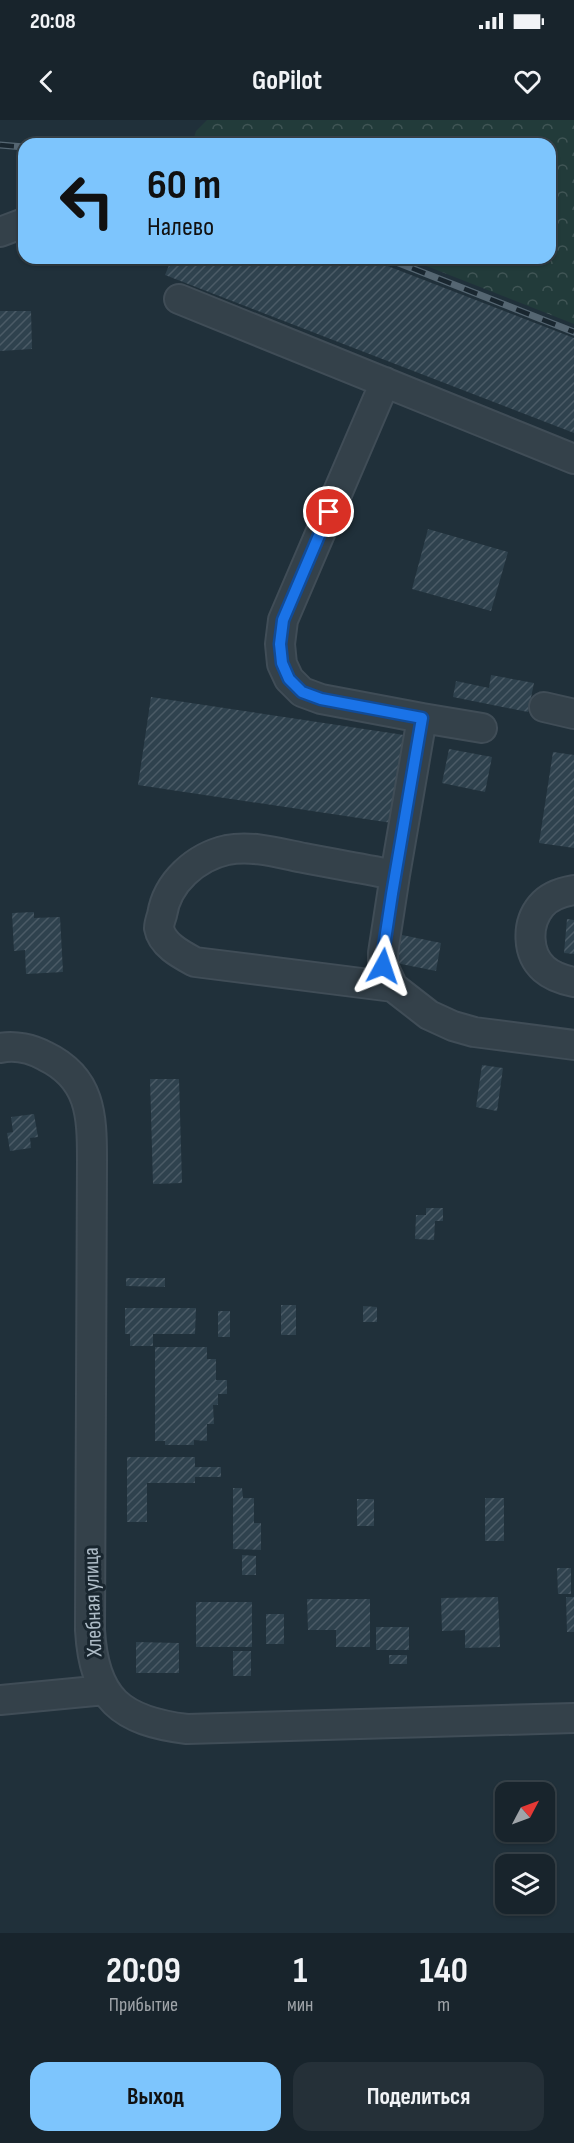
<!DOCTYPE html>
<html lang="ru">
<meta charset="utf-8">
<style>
body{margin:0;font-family:"Sofia Sans Condensed",sans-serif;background:#253038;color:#f1f3f6;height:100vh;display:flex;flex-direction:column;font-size:22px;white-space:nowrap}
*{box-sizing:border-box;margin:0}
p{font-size:20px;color:#9fa4a9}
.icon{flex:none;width:33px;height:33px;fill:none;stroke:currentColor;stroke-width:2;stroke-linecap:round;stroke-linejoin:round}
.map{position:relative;height:1813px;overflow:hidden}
.side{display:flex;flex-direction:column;background:#18242c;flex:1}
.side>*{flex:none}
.guide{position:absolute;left:18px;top:18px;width:538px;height:126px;border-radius:18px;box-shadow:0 2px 4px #0004,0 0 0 2px #364148;background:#7dc5fd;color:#111;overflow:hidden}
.needle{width:39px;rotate:49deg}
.controls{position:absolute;left:495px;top:1662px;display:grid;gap:12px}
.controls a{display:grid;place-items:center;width:60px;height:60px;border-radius:12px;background:#18242c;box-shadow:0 2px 4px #0004,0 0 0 2px #364148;font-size:30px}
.pin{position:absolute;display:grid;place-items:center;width:51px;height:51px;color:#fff;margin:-26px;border:3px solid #fff;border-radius:50%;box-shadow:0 2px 6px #0007}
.me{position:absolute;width:66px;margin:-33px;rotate:5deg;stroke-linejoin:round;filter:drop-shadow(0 0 4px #0008)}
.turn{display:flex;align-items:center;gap:21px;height:126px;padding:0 30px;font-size:27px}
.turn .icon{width:78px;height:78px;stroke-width:2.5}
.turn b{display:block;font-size:42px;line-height:51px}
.eta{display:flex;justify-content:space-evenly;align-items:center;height:102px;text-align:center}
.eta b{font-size:36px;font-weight:700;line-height:42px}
.button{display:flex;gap:12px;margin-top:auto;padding:12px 30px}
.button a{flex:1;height:69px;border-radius:18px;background:#7dc5fd;color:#111;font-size:24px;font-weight:700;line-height:69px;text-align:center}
.button a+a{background:#253038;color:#f1f3f6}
.status{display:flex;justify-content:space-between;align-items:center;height:42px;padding:0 30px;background:#18242c;direction:ltr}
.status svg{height:16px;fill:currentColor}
header{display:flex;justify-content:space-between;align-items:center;height:78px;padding:0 30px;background:#18242c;font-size:27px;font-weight:700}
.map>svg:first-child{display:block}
.forest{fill:url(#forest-crowns)}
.building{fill:url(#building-hatch)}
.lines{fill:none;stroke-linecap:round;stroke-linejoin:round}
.minor-casing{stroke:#404d57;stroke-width:32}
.minor{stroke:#34414a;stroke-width:28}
.rail-casing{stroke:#556672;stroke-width:7}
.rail{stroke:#19262f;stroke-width:4.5;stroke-dasharray:14;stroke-linecap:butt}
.route-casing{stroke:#114b97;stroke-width:15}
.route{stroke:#1a73e8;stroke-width:10}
.labels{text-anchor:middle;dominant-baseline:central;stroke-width:6;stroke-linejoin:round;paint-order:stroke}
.street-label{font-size:22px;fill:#aebcc7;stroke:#19262f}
</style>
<div class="status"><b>20:08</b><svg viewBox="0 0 49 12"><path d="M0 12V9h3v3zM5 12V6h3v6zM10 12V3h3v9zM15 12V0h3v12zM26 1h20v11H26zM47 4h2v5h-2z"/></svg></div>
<header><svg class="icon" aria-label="back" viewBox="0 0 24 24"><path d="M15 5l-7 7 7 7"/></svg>GoPilot<svg class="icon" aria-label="heart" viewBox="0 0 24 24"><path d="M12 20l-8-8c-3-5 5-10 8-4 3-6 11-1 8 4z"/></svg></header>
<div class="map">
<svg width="574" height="1813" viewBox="0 0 574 1813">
<defs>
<pattern id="forest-crowns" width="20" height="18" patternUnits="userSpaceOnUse" patternTransform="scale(1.5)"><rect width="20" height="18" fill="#223b3a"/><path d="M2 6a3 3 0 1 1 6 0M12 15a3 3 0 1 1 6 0" fill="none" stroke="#405555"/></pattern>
<pattern id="building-hatch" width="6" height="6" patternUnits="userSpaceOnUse" patternTransform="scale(1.5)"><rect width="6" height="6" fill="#2f424e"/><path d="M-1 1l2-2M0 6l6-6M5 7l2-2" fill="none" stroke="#4b5b66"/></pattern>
</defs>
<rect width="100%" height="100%" fill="#20303a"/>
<path class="forest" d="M207 0H574V204L406 138H550V24H192L196 11Z"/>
<path class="building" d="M172 138H367L574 218V313L165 155Z
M0 191H31L32 229 0 231Z
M428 409 508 432 491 491 412 469Z
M491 555 534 563 528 592 453 577 456 561 489 568Z
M151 577 404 615 392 703 138 665Z
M449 629 492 637 485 672 442 663Z
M553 632 574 635V728L539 723Z
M34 792V798L60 797 63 852 26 854 25 830 14 831 12 793Z
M567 799 574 800V834L564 833Z
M402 815 441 823 436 851 396 843Z
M482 945 503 948 497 991 476 987Z
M150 959H179L182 1063 153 1064Z
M34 994 38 1017 30 1018 31 1028 10 1031 7 1013 13 1012 11 997Z
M426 1088H443V1101H435L434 1120 415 1119 416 1095H426Z
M126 1158H165V1167L126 1166Z
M281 1185H296V1215H281Z
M363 1186 377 1187V1202H363Z
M125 1188H196L195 1214H153V1226H130V1214H125Z
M218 1191H230V1217H218Z
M155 1227H207V1239H216V1260H227V1274H218V1285H213L214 1304H207V1321L194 1320V1325H165V1321H155Z
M127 1337H195V1347H221V1357H195V1363H147V1402H127Z
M233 1368H242L243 1378H254V1403H261V1430L233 1429Z
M485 1378H504V1421H485Z
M357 1379H374V1406H357Z
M242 1435 256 1436V1455H242Z
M557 1448H571V1474H558Z
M498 1477 500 1527 465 1528V1510L442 1511 441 1478Z
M566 1477H574V1512H567Z
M307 1479H370V1527H336V1510H308Z
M196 1482H252V1527H196Z
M266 1494H284V1524H266Z
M376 1507H409V1530H376Z
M136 1522 179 1523V1553H136Z
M233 1531H251V1556H233Z
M389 1535H407V1544H389Z"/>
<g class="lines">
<g class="minor-casing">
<path id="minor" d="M0 112 24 103
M179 179 574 339
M385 262 283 500 280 524 282 544 289 559 302 572 321 579 422 598 395 755C365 749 335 744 304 738 279 733 252 725 227 730 196 737 167 762 162 795 161 798 159 805 159 808 162 825 182 835 195 842L393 867 429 895 453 906 474 912 574 925
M544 587 574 594
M422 598 482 608
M574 770C562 772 549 776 541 786 526 804 527 834 544 849 553 857 564 860 574 862
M393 867 383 846V833L395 755
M0 928C15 925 32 929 45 936 91 958 92 995 92 1040L90 1510C94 1579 121 1601 187 1609L574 1598
M0 1580 105 1570"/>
</g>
<use href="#minor" class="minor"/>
<g class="rail-casing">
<path id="rail" d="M0 25 24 27
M386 138 574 212"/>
</g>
<use href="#rail" class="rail"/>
</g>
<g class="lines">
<g class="route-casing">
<path id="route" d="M329 392 283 500 280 524 282 543 289 559 302 572 321 579 422 598 392 774 383 833V846"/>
</g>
<use href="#route" class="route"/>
</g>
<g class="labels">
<g class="street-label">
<text transform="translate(93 1482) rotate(-92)">Хлебная улица</text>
</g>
</g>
</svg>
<div class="controls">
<a><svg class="needle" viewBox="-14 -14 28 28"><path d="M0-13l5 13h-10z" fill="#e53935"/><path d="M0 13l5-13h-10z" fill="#9fa4a9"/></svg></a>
<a><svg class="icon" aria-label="layers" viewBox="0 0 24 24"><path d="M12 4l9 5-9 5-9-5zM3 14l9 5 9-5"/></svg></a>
</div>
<div class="pin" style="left:329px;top:392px;background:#d93025"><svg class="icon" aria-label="arrive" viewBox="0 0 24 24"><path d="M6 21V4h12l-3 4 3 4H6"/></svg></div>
<svg class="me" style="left:383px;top:846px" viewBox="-20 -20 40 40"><path d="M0-17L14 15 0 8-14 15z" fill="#1a73e8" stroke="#fff" stroke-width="4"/></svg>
<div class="guide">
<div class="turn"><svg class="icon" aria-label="left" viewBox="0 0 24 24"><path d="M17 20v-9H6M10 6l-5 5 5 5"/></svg><div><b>60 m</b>Налево</div></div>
</div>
</div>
<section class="side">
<div class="eta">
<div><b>20:09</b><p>Прибытие</p></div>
<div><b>1</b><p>мин</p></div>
<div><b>140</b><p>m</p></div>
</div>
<div class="button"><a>Выход</a><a>Поделиться</a></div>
</section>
